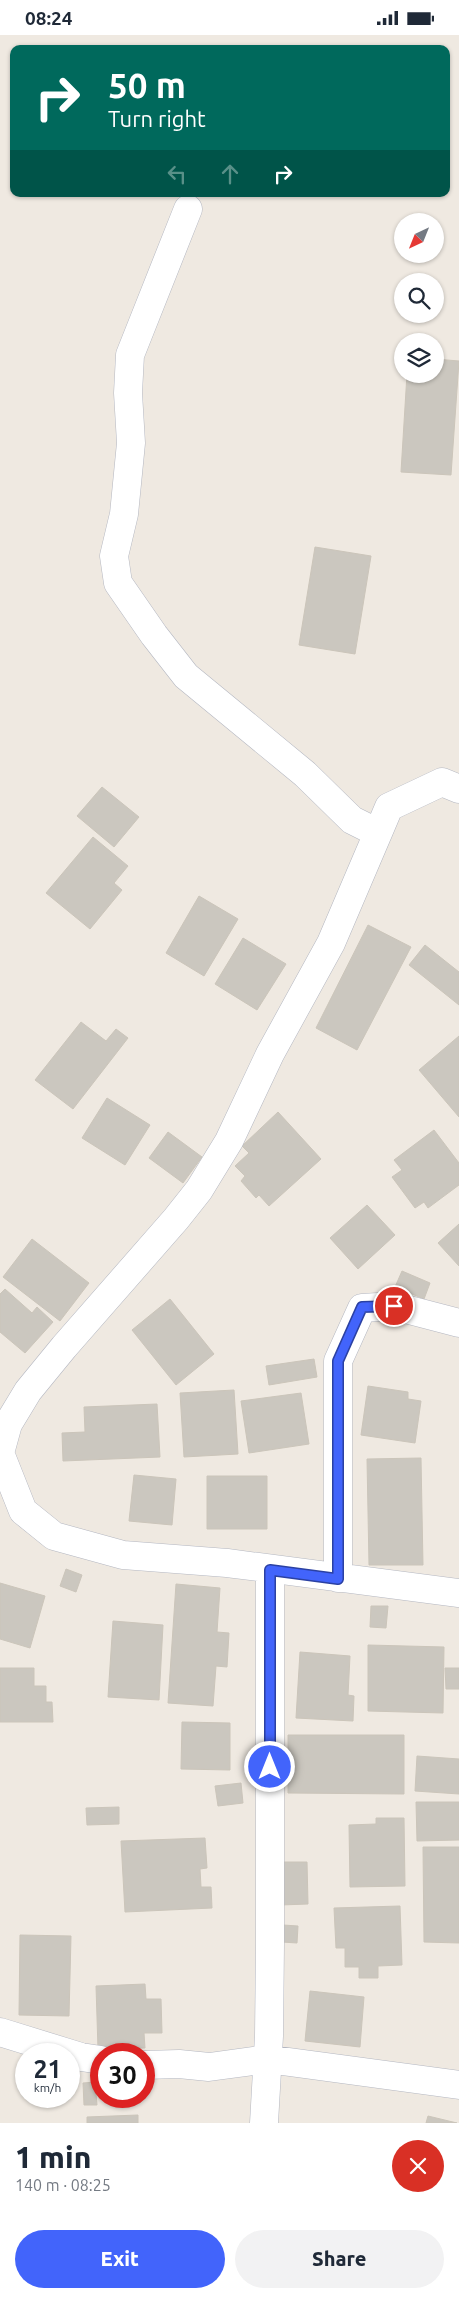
<!DOCTYPE html>
<meta charset="utf-8">
<style>
body{margin:0;font-family:Ubuntu,sans-serif;background:#f2f2f3;color:#1f2937;height:100vh;display:flex;flex-direction:column;font-size:19px;white-space:nowrap}
*{box-sizing:border-box;margin:0}
p{font-size:16px;color:#747a83}
.icon{flex:none;width:28px;height:28px;fill:none;stroke:currentColor;stroke-width:2;stroke-linecap:round;stroke-linejoin:round}
.map{position:relative;height:2088px;overflow:hidden}
.panel{display:flex;flex-direction:column;background:#fff;flex:1}
.panel>*{flex:none}
.hud{position:absolute;left:10px;top:10px;width:440px;height:152px;border-radius:10px;box-shadow:0 1px 4px #0004;background:#00695c;color:#fff;overflow:hidden}
.needle{width:32px;rotate:223deg}
.buttons{position:absolute;left:394px;top:178px;display:grid;gap:10px}
.buttons a{display:grid;place-items:center;width:50px;height:50px;border-radius:50%;background:#fff;box-shadow:0 1px 4px #0004;font-size:25px}
.speed{position:absolute;left:15px;top:2008px;display:flex;gap:10px;font-size:25px;font-weight:700;text-align:center}
.speed>*{display:grid;place-content:center;width:65px;height:65px;border-radius:50%;background:#fff;box-shadow:0 1px 4px #0004;line-height:1}
.speed small{font-size:12px;font-weight:400}
.speed .limit{border:8px solid #d22;background:#fff;color:#111}
.pin{position:absolute;display:grid;place-items:center;width:42px;height:42px;color:#fff;margin:-21px;border:2px solid #fff;border-radius:50%;box-shadow:0 1px 5px #0007}
.me{position:absolute;width:55px;margin:-28px;rotate:0deg;stroke-linejoin:round;filter:drop-shadow(0 0 4px #0008)}
.turn{display:flex;align-items:center;gap:18px;height:105px;padding:0 15px;font-size:22px}
.turn .icon{width:65px;height:65px;stroke-width:2.5}
.turn b{display:block;font-size:35px;line-height:42px}
.lanes{display:flex;align-items:center;height:48px;padding:0 15px;background:#0003;justify-content:center;gap:25px;direction:ltr}
.lanes .off{opacity:.35}
.round{display:grid;place-items:center;flex:none;width:52px;height:52px;border-radius:26px;background:#f2f2f3}
.overview{display:flex;align-items:center;justify-content:space-between;height:85px;padding:0 15px}
h1{font-size:30px;font-weight:800;line-height:38px}
.cta{display:flex;gap:10px;margin-top:auto;padding:10px 15px}
.cta a{flex:1;height:58px;border-radius:30px;background:#4264fb;color:#fff;font-size:20px;font-weight:800;line-height:58px;text-align:center}
.cta a+a{background:#f2f2f3;color:#1f2937}
.status{display:flex;justify-content:space-between;align-items:center;height:35px;padding:0 25px;background:#fff;direction:ltr}
.status svg{height:14px;fill:currentColor}
.map>svg:first-child{display:block}
.building{fill:#cbc7bf;stroke:#cbc5ba}
.lines{fill:none;stroke-linecap:round;stroke-linejoin:round}
.minor-casing{stroke:#b4b7c1;stroke-width:29}
.minor{stroke:#fff;stroke-width:28}
.route-casing{stroke:#2b41a3;stroke-width:12}
.route{stroke:#4264fb;stroke-width:9}
</style>
<div class="status"><b>08:24</b><svg viewBox="0 0 49 12"><path d="M0 12V9h3v3zM5 12V6h3v6zM10 12V3h3v9zM15 12V0h3v12zM26 1h20v11H26zM47 4h2v5h-2z"/></svg></div>
<div class="map">
<svg width="459" height="2088" viewBox="0 0 459 2088">
<rect width="100%" height="100%" fill="#efe9e1"/>
<path class="building" d="M435 324 459 326 451 440 401 437 407 339H435Z
M315 512 371 521 355 619 299 610Z
M102 752 139 782 114 812 77 781Z
M93 802 128 831 114 848 122 855 90 894 46 858Z
M199 861 238 884 204 941 166 918Z
M368 890 411 912 357 1015 316 993Z
M243 903 286 929 257 975 215 949Z
M425 910 459 937V970L409 930Z
M81 987 106 1006 116 994 128 1003 73 1074 35 1045Z
M459 1001V1082L419 1035Z
M107 1063 150 1090 125 1130 82 1103Z
M278 1077 321 1124 269 1171 259 1160 256 1163 241 1146 245 1141 235 1131 249 1118 242 1111Z
M434 1095 459 1128V1150L428 1173 424 1167 415 1173 392 1142 402 1135 394 1125Z
M168 1097 202 1122 183 1148 149 1123Z
M367 1170 395 1200 358 1234 330 1203Z
M459 1189V1231L438 1208Z
M32 1204 89 1248 60 1286 3 1242Z
M402 1236 430 1248 424 1264 395 1252Z
M5 1254 32 1278 37 1272 53 1287 25 1318 0 1297V1259Z
M170 1264 214 1319 176 1350 132 1295Z
M314 1324 317 1342 269 1350 266 1331Z
M368 1351 408 1357V1364L421 1366 415 1408 361 1400Z
M234 1355 238 1419 184 1422 180 1358Z
M301 1358 309 1409 249 1418 241 1366Z
M157 1369 160 1422 63 1426 62 1398 85 1397 84 1372Z
M421 1423 423 1530H369L367 1424Z
M134 1440 176 1444 172 1490 129 1486Z
M207 1441H267V1494H207Z
M66 1534 82 1540 76 1557 60 1551Z
M0 1548 45 1561 30 1613 0 1604Z
M176 1549 220 1553 217 1597 229 1598 227 1632 216 1631 213 1671 168 1668Z
M371 1571H388L386 1593 370 1592Z
M113 1586 163 1590 159 1665 108 1662Z
M368 1610 444 1612 443 1678 368 1676Z
M300 1617 350 1621 348 1660 354 1661 353 1686 296 1683Z
M0 1633H34V1651H46V1667H52L53 1687H0Z
M445 1633H459V1654H446Z
M182 1687 230 1688V1735L181 1734Z
M288 1700H404V1759L288 1758Z
M417 1721 459 1724V1759L415 1756Z
M241 1748 243 1768 218 1771 215 1751Z
M416 1767H459V1805L417 1806Z
M119 1772V1789L87 1790 86 1773Z
M376 1783H404L405 1851 350 1852 349 1790 376 1789Z
M205 1803 207 1833 200 1834 201 1852H211L212 1873 125 1877 121 1806Z
M423 1812H459V1908L424 1907Z
M279 1827H307L308 1869 280 1870Z
M400 1871 402 1930 378 1931V1943H359V1932H345V1913H336L334 1873Z
M283 1890 298 1891 297 1908 282 1907Z
M20 1900 71 1901 69 1981 19 1980Z
M145 1949 146 1964H161L162 1998H144L145 2013 98 2014 96 1951Z
M310 1956 364 1962 360 2012 305 2006Z
M95 2047 97 2070H84L83 2048Z
M138 2080V2088H87V2082Z
M428 2081 457 2088H426Z"/>
<g class="lines">
<g class="minor-casing">
<path id="minor" d="M188 174 130 320 128 358 131 408 124 479 114 521 118 548 154 600 186 641 305 739 352 785 378 798 389 772 442 747 459 754
M378 798 331 908 270 1019 229 1106 199 1155 176 1184 64 1312 28 1356 8 1389 0 1418 23 1476 54 1501 123 1520 227 1528 459 1558
M338 1543V1326L362 1273 394 1271 459 1288
M0 1997 81 2022 101 2025
M144 2030 179 2029 209 2032 267 2024 459 2050
M264 2088 269 2001 270 1909V1535"/>
</g>
<use href="#minor" class="minor"/>
</g>
<g class="lines">
<g class="route-casing">
<path id="route" d="M270 1732V1535L338 1544V1326L362 1272 394 1271"/>
</g>
<use href="#route" class="route"/>
</g>
</svg>
<div class="buttons">
<a><svg class="needle" viewBox="-14 -14 28 28"><path d="M0-13l5 13h-10z" fill="#e53935"/><path d="M0 13l5-13h-10z" fill="#747a83"/></svg></a>
<a><svg class="icon" aria-label="search" viewBox="0 0 24 24"><circle cx="10" cy="10" r="6"/><path d="M15 15l6 6"/></svg></a>
<a><svg class="icon" aria-label="layers" viewBox="0 0 24 24"><path d="M12 4l9 5-9 5-9-5zM3 14l9 5 9-5"/></svg></a>
</div>
<div class="speed"><div>21<small>km/h</small></div><div class="limit">30</div></div>
<div class="pin" style="left:394px;top:1271px;background:#d93025"><svg class="icon" aria-label="arrive" viewBox="0 0 24 24"><path d="M6 21V4h12l-3 4 3 4H6"/></svg></div>
<svg class="me" style="left:270px;top:1732px" viewBox="-20 -20 40 40"><circle r="17" fill="#4264fb" stroke="#fff" stroke-width="3"/><path d="M0-11L8 9 0 5-8 9z" fill="#fff"/></svg>
<div class="hud">
<div class="turn"><svg class="icon" aria-label="right" viewBox="0 0 24 24"><path d="M7 20v-9h11M14 6l5 5-5 5"/></svg><div><b>50 m</b>Turn right</div></div>
<div class="lanes"><svg class="icon off" aria-label="left" viewBox="0 0 24 24"><path d="M17 20v-9H6M10 6l-5 5 5 5"/></svg><svg class="icon off" aria-label="ahead" viewBox="0 0 24 24"><path d="M12 20V5M6 11l6-6 6 6"/></svg><svg class="icon" aria-label="right" viewBox="0 0 24 24"><path d="M7 20v-9h11M14 6l5 5-5 5"/></svg></div>
</div>
</div>
<section class="panel">
<div class="overview"><div><h1>1 min</h1><p>140 m · 08:25</p></div><a class="round" style="background:#d93025;color:#fff"><svg class="icon" aria-label="close" viewBox="0 0 24 24"><path d="M6 6l12 12M18 6L6 18"/></svg></a></div>
<div class="cta"><a>Exit</a><a>Share</a></div>
</section>
